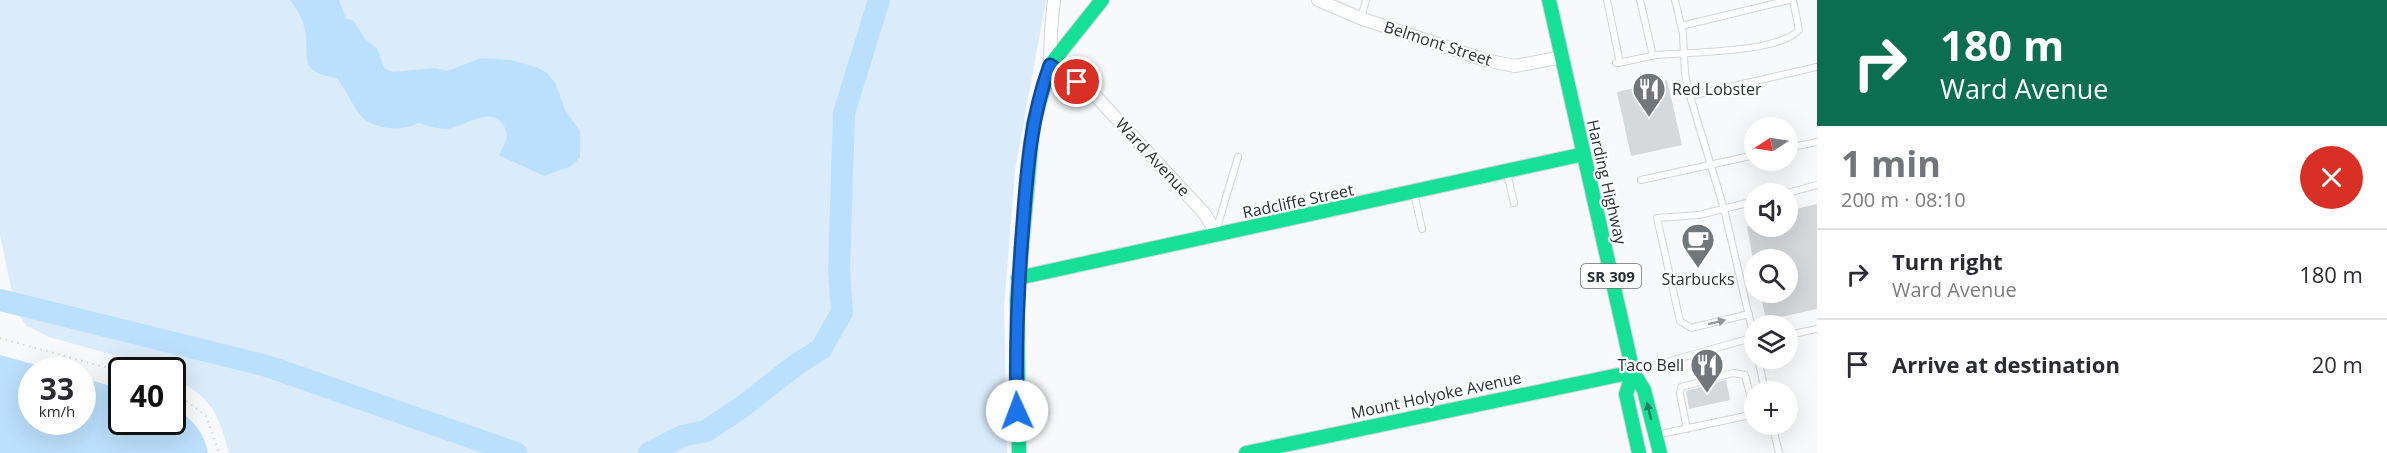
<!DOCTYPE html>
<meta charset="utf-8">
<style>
body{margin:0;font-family:"Open Sans",sans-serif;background:#f2f2f3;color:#2b2b33;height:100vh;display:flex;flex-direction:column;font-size:22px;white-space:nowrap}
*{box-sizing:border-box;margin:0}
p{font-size:20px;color:#7c7c81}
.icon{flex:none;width:33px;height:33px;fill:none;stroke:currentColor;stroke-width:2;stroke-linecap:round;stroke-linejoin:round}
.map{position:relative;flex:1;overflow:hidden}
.drawer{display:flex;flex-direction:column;background:#fff;width:570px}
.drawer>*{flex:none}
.banner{background:#0b6e4f;color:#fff;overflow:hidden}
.needle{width:39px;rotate:258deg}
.tools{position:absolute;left:1744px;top:117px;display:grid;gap:12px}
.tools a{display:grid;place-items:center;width:54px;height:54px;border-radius:50%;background:#fff;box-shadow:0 6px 24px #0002;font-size:30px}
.speed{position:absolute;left:18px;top:357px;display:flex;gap:12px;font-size:30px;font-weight:700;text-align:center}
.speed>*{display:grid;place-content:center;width:78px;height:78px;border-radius:50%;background:#fff;box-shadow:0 6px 24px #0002;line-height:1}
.speed small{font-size:15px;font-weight:400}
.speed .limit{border:3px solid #111;border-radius:9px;background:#fff;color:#111}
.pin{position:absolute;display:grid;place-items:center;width:51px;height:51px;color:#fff;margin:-26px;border:3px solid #fff;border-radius:50%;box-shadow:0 2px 6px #0007}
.me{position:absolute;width:66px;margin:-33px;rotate:358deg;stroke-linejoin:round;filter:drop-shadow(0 0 4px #0008)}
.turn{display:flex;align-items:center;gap:21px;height:126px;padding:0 24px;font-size:27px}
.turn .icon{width:78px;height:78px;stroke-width:2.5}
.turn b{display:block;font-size:42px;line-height:51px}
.round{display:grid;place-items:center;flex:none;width:63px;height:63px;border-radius:32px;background:#f2f2f3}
.summary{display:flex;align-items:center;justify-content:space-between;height:102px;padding:0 24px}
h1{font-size:36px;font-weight:700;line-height:45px;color:#71767a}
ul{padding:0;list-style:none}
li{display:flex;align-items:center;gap:18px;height:90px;padding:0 24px;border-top:2px solid #e1e1e2}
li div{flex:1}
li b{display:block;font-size:22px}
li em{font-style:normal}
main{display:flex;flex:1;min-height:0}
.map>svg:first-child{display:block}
.green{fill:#daebf9}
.water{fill:#bbe0fd}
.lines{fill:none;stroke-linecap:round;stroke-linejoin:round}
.river{stroke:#bbe0fd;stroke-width:22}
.building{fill:#d5d9dc}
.lane-casing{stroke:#d2d6da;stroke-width:8}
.street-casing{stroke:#d2d6da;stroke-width:14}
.fast-casing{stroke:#d2d6da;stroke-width:16}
.path{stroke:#d6d7d7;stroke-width:2;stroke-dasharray:1.5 4.5;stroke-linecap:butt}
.lane{stroke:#fefefe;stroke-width:6}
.street{stroke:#fefefe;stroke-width:12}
.fast{stroke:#16e098;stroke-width:14}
.oneway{fill:#94979a}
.oneway2{fill:#207f62}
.route-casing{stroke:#114b97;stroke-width:15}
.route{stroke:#1a73e8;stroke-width:10}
.labels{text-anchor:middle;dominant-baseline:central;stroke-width:4.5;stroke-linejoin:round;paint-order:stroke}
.shield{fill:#fff;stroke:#696e72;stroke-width:1.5}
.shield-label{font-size:15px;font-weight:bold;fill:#293035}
.street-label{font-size:16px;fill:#293035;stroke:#fff}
.poi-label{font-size:16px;fill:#293035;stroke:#fff;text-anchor:start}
</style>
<main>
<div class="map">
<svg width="1817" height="453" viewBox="0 0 1817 453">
<rect width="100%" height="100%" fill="#f7f9fb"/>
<path class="green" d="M0 0H1046L1015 170 1004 307 1007 453H229C219 413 210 396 173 378L172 370H157L132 360 49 337 27 326 19 315 11 287 0 235Z"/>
<path class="water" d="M290 0H339L346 19 353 20 366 40 377 48 384 68 393 72 435 68 447 71 481 58 511 60 536 67 547 73 556 84 565 110 580 131V158L569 167 544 176 499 155C504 145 511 135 503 125 489 104 463 129 446 129 437 129 426 125 418 123 404 131 382 130 367 121 356 114 346 89 337 78 297 72 310 58 305 30 303 20 297 8 290 0Z
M0 355 54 370H32V422H82L83 378 121 389 122 422H172L173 407C191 418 204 431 208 453H0Z"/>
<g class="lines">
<path class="river" d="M0 300 267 366 516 453
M649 453 682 436 706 431 742 407 797 364 821 349 842 312 839 271 844 113 879 0"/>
</g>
<path class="building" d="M1667 80 1682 145 1631 156 1617 92Z
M1817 204V309L1766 320 1760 292H1788V260H1753L1747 226H1788V211Z
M1726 380 1730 400 1689 409 1686 391Z"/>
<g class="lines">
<g class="lane-casing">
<path id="lane" d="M1607 0 1620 63
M1640 0 1653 56
M1675 0 1683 34 1685 74 1690 96 1724 209 1755 342
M1361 18 1366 0
M1681 26 1789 0
M1616 63C1630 61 1644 57 1657 55 1689 52 1778 53 1799 30L1793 0
M1690 96 1817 67
M1788 148 1817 142
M1507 173 1514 203
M1641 180 1755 155
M1414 193 1422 229
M1784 194 1817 185
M1216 231 1238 157
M1749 314 1691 328 1680 321 1657 218 1699 215 1755 201
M1788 335 1817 329
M1758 358 1765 392
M1634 371 1755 337
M1772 424 1779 453
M1656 435 1755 414 1745 375 1733 373 1681 387 1680 394 1687 429"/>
</g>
<g class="street-casing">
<path id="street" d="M1054 0 1051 30 1050 65 1091 91 1204 213 1218 235
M1318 0 1360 18 1485 60 1515 66 1562 57"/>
</g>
<g class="fast-casing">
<path id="fast" d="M1549 0 1633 372 1644 390 1660 453
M1018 278 1584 154
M1633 372 1626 394 1639 453
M1019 453 1017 299 1033 125 1050 65 1102 0
M1246 453 1633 372"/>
</g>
<path class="path" d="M0 338 122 372
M172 390 206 416 219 453"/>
<use href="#lane" class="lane"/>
<use href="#street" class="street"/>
<use href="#fast" class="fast"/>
</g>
<defs><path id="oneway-solid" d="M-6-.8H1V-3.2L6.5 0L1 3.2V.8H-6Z" transform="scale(1.5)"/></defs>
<use class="oneway" href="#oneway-solid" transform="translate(1717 322) rotate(-14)"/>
<use class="oneway2" href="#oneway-solid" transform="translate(1649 411) rotate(-104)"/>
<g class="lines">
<g class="route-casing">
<path id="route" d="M1017 411C1015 348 1018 286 1023 223 1027 169 1031 116 1050 65L1077 82"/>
</g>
<use href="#route" class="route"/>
</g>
<defs>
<g id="restaurant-pin" transform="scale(1.725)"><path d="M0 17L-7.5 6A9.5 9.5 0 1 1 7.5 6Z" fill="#71767a" stroke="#fff"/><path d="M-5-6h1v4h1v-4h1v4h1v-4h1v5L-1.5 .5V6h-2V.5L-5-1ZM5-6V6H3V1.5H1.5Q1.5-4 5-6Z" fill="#fff"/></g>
<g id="cafe-pin" transform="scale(1.725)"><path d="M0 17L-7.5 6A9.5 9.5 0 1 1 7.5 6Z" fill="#71767a" stroke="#fff"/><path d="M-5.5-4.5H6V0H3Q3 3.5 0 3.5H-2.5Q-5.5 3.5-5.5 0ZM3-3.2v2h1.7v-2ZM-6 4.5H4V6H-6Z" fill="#fff"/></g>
</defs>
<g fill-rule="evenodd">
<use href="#restaurant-pin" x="1649" y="89"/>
<use href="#cafe-pin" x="1698" y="240"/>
<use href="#restaurant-pin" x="1707" y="365"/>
</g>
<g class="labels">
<rect class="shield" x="1581" y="264" width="60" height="24" rx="4.5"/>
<g class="shield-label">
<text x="1611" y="276">SR 309</text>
</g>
<g class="street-label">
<text transform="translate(1438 43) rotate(18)">Belmont Street</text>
<text transform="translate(1153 157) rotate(47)">Ward Avenue</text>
<text transform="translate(1607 182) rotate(77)">Harding Highway</text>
<text transform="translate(1298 201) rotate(-12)">Radcliffe Street</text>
<text transform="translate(1436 395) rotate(-12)">Mount Holyoke Avenue</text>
</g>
<g class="poi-label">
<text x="1672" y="89">Red Lobster</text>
<text x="1698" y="279" text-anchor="middle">Starbucks</text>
<text x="1684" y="365" text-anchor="end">Taco Bell</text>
</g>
</g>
</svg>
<div class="tools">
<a><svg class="needle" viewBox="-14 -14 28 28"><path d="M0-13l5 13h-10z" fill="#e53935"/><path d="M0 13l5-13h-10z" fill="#7c7c81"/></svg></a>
<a><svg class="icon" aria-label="sound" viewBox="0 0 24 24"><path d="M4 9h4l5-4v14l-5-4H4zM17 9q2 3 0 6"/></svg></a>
<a><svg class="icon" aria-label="search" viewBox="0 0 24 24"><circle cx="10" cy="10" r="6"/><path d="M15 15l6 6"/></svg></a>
<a><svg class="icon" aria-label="layers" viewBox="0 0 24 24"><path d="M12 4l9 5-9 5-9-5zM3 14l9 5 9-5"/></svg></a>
<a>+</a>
</div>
<div class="speed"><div>33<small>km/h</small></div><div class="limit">40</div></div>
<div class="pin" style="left:1077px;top:82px;background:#d93025"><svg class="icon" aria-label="arrive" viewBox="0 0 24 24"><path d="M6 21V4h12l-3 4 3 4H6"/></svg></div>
<svg class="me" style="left:1017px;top:411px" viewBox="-20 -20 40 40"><circle r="19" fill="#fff"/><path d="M0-13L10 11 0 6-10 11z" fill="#1a73e8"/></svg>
</div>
<section class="drawer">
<div class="banner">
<div class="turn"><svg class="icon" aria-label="right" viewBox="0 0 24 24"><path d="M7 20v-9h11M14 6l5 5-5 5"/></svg><div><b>180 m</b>Ward Avenue</div></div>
</div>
<div class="summary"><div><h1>1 min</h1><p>200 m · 08:10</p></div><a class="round" style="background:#d93025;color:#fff"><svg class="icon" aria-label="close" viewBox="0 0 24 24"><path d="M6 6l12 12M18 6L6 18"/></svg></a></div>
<ul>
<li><svg class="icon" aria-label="right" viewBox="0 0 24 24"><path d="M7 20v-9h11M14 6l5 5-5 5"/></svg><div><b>Turn right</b><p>Ward Avenue</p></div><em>180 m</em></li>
<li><svg class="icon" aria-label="arrive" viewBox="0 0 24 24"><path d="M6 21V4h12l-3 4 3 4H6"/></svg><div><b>Arrive at destination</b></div><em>20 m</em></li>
</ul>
</section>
</main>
